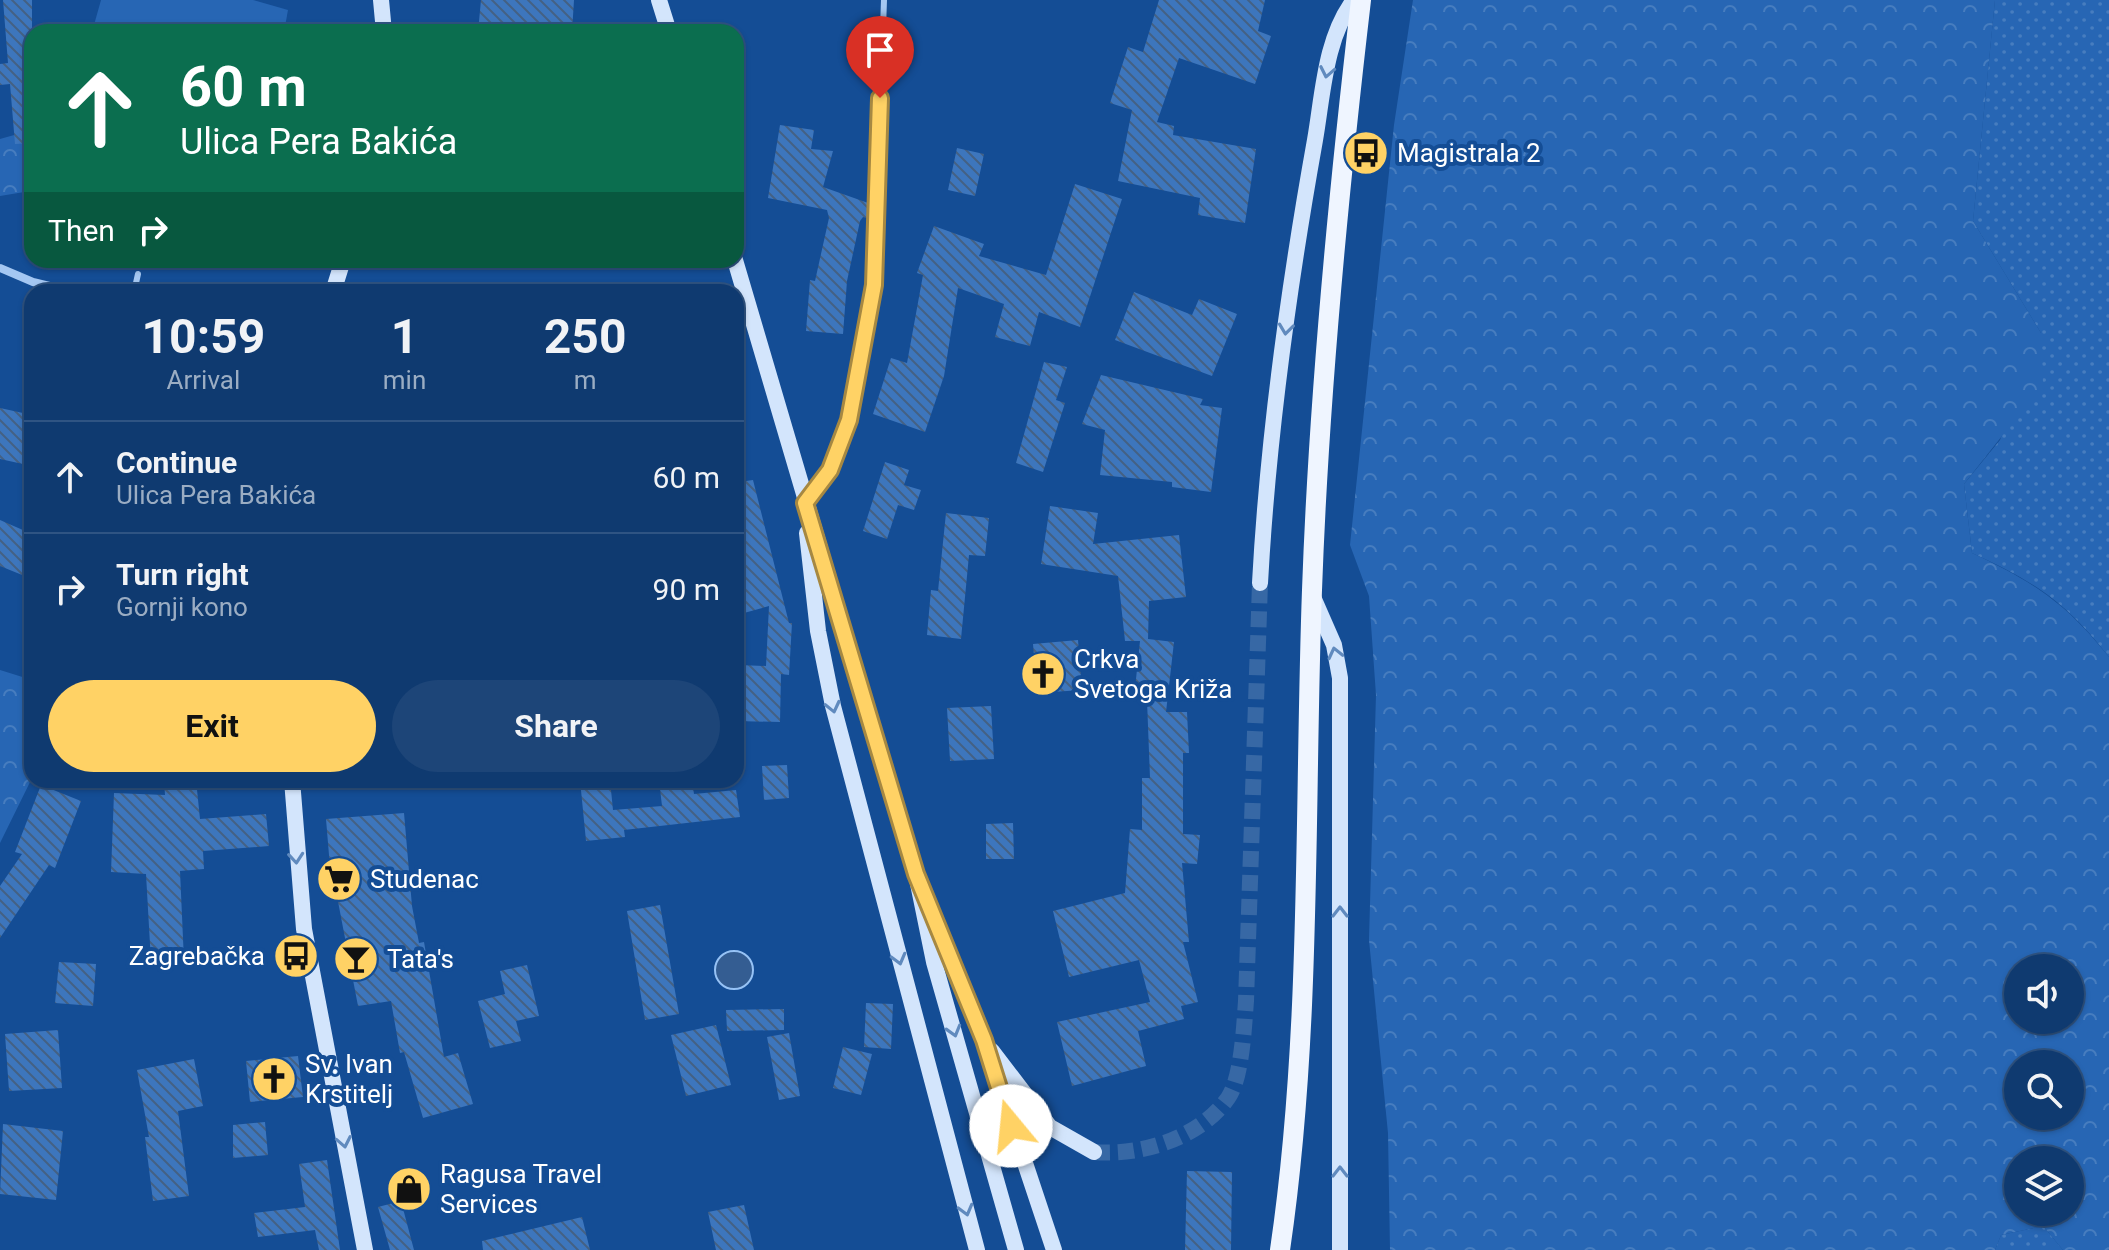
<!DOCTYPE html>
<meta charset="utf-8">
<style>
body{margin:0;font-family:Roboto,sans-serif;background:#1d4578;color:#f1f3f6;height:100vh;display:flex;flex-direction:column;font-size:30px;white-space:nowrap}
*{box-sizing:border-box;margin:0}
p{font-size:26px;color:#9badc3}
.icon{flex:none;width:44px;height:44px;fill:none;stroke:currentColor;stroke-width:2;stroke-linecap:round;stroke-linejoin:round}
.map{position:relative;flex:1;overflow:hidden}
.sheet{position:absolute;left:24px;top:284px;width:720px;height:504px;display:flex;flex-direction:column;background:#0f3a70;border-radius:24px;box-shadow:0 2px 6px #0004,0 0 0 2px #2f5483}
.sheet>*{flex:none}
.banner{position:absolute;left:24px;top:24px;width:720px;height:244px;border-radius:24px;box-shadow:0 2px 6px #0004,0 0 0 2px #2f5483;background:#0b6e4f;color:#fff;overflow:hidden}
.controls{position:absolute;left:2004px;top:954px;display:grid;gap:16px}
.controls a{display:grid;place-items:center;width:80px;height:80px;border-radius:50%;background:#0f3a70;box-shadow:0 2px 6px #0004,0 0 0 2px #2f5483;font-size:40px}
.pin{position:absolute;display:grid;place-items:center;width:68px;height:68px;color:#fff;margin:-82px -34px;border-radius:50% 50% 50% 0;rotate:-45deg;box-shadow:0 0 8px #0007}
.pin .icon{rotate:45deg}
.me{position:absolute;width:88px;margin:-44px;rotate:343deg;stroke-linejoin:round;filter:drop-shadow(0 0 6px #0008)}
.turn{display:flex;align-items:center;gap:28px;height:168px;padding:0 24px;font-size:36px}
.turn .icon{width:104px;height:104px;stroke-width:2.5}
.turn b{display:block;font-size:56px;line-height:68px}
.then{display:flex;align-items:center;height:76px;padding:0 24px;background:#0003;gap:16px;font-size:30px}
.eta{display:flex;justify-content:space-evenly;align-items:center;height:136px;text-align:center}
.eta b{font-size:48px;font-weight:700;line-height:56px}
.button{display:flex;gap:16px;margin-top:auto;padding:16px 24px}
.button a{flex:1;height:92px;border-radius:48px;background:#ffd265;color:#111;font-size:32px;font-weight:700;line-height:92px;text-align:center}
.button a+a{background:#1d4578;color:#f1f3f6}
ul{padding:0;list-style:none}
li{display:flex;align-items:center;gap:24px;height:112px;padding:0 24px;border-top:2px solid #2f5483}
li div{flex:1}
li b{display:block;font-size:30px}
li em{font-style:normal}
.map>svg:first-child{display:block}
.grass{fill:url(#grass-dots)}
.forest{fill:url(#forest-crowns);fill-rule:evenodd}
.pitch{fill:#2766b4}
.water{fill:#345d92;stroke:#96c2f5;stroke-width:2}
.building{fill:url(#building-back-hatch)}
.lines{fill:none;stroke-linecap:round;stroke-linejoin:round}
.secondary-tunnel{stroke:#3768a5;stroke-width:16;stroke-dasharray:16 8;stroke-linecap:butt}
.lane{stroke:#a4c7f2;stroke-width:6}
.street{stroke:#a4c7f2;stroke-width:8}
.secondary{stroke:#d3e5fc;stroke-width:16}
.primary{stroke:#eff5ff;stroke-width:20}
.oneway{stroke:#608abe}
.route-casing{stroke:#a68842;stroke-width:20}
.route{stroke:#ffd265;stroke-width:14}
.labels{text-anchor:middle;dominant-baseline:central;stroke-width:8;stroke-linejoin:round;paint-order:stroke}
.poi-label{font-size:26px;fill:#fff;stroke:#144d95;text-anchor:start}
</style>
<div class="map">
<svg width="2109" height="1250" viewBox="0 0 2109 1250">
<defs>
<pattern id="grass-dots" width="8" height="8" patternUnits="userSpaceOnUse" patternTransform="scale(2)"><rect width="8" height="8" fill="#2766b4"/><path d="M2 2h.1M6 6h.1" fill="none" stroke="#477dbf" stroke-width="1.8" stroke-linecap="round"/></pattern>
<pattern id="forest-crowns" width="20" height="18" patternUnits="userSpaceOnUse" patternTransform="scale(2)"><rect width="20" height="18" fill="#2766b4"/><path d="M2 6a3 3 0 1 1 6 0M12 15a3 3 0 1 1 6 0" fill="none" stroke="#477dbf"/></pattern>
<pattern id="building-back-hatch" width="6" height="6" patternUnits="userSpaceOnUse" patternTransform="scale(2)"><rect width="6" height="6" fill="#3d76bd"/><path d="M-1 5l2 2M0 0l6 6M5-1l2 2" fill="none" stroke="#446184"/></pattern>
</defs>
<rect width="100%" height="100%" fill="#144d95"/>
<path class="grass" d="M1995 0H2109V657C2066 602 2035 582 1972 553L1964 484 2000 440 2041 333 1973 221Z
M2043 1226 2063 1250H1995L2001 1235Z"/>
<path class="forest" d="M1413 0H1995L1973 221 2041 333 2043 384 1964 484 1972 553C2035 583 2065 602 2109 657V1250H2063L2043 1226 2001 1235 1995 1250H1390L1388 1133 1369 940 1376 695 1369 596 1350 545 1394 125ZM2070 968V1020H2018V968ZM2018 1064H2070V1116H2018ZM2018 1160H2070V1212H2018Z
M32 130V165L24 192 0 196V139Z
M0 670 32 680V778L0 843Z"/>
<path class="pitch" d="M101 0H253L288 10 284 32H92Z"/>
<path class="water" d="M715 970a19 19 0 1 1 38 0a19 19 0 1 1-38 0Z"/>
<path class="building" d="M3 0H32V143L15 144 10 84 0 85V64L8 63Z
M481 0H574L572 32H478Z
M1159 0H1265L1258 31 1271 36 1255 84 1179 58 1157 122 1174 126 1173 135 1256 149 1245 223 1198 215 1200 198 1118 181 1132 110 1110 103 1128 47 1143 52Z
M780 125 814 130 811 149 833 151 823 187 871 204 870 219 863 217 860 221 847 281 843 334 806 331 810 280 815 281 829 218 827 210 768 198Z
M957 148 984 154 975 196 948 190Z
M1075 184 1122 199 1080 327 1039 312 1030 346 995 337 1004 304 958 288 944 376 925 432 873 414 891 358 907 363 923 275 917 273 934 226 984 244 979 256 1046 275Z
M1134 292 1192 315 1199 299 1237 314 1212 376 1115 340Z
M1044 362 1067 367 1056 400 1065 403 1043 472 1016 463Z
M1101 375 1203 399 1200 405 1222 408 1211 492 1172 487V482L1100 475 1105 430 1082 424Z
M0 408 32 415V466L0 459Z
M885 462 909 470 904 485 921 490 914 510 898 505 887 539 863 531Z
M753 480 789 623H792L789 675 781 674 780 722 737 721 739 665 766 666 769 606 744 613 746 481Z
M1050 506 1098 513 1093 544 1179 535 1186 597 1149 601 1148 639 1174 642 1166 712H1187L1189 753H1183V834L1200 835 1197 864 1182 863 1189 942H1183L1198 1002 1181 1006 1184 1019 1138 1031 1146 1066 1072 1086 1057 1022 1150 1002 1139 960 1069 977 1053 911 1125 893 1130 829 1142 830V778H1150L1147 700 1134 698 1140 641H1125L1118 576 1041 564Z
M946 513 989 518 985 556 969 555 961 639 927 635 931 590 938 591Z
M0 520 32 534V579L0 566Z
M1078 640 1082 690 1037 693 1033 644Z
M991 706 994 759 950 761 947 708Z
M787 765 789 798 764 800 762 766Z
M164 780H196L200 819 266 814 269 846 203 851 204 869 180 871 184 961 151 962 146 874 111 872 114 793 165 795Z
M580 780H610L613 810 662 806 659 780H692L694 794 736 790 740 817 624 830 625 837 586 841Z
M41 785 81 801 55 868 49 865 0 938V886L22 854 15 852Z
M404 813 412 906 419 943 424 942 444 1057 458 1053 473 1104 423 1118 404 1052 400 1053 391 1001 358 1006 336 891H332L326 819Z
M1013 823 1014 859H986V824Z
M660 905 679 1014 645 1020 627 911Z
M59 962 96 964 93 1006 55 1003Z
M527 965 539 1016 516 1021 521 1041 490 1048 478 1001 505 994 500 971Z
M866 1003 893 1004 891 1049 864 1047Z
M784 1009V1030L727 1031 726 1010Z
M716 1025 731 1085 686 1096 671 1035Z
M58 1030 62 1088 9 1091 5 1034Z
M789 1033 800 1096 779 1100 767 1037Z
M843 1047 872 1054 861 1095 833 1088Z
M298 1056 303 1097 250 1102 246 1061Z
M194 1059 203 1106 178 1111 189 1196 153 1201 145 1137H149L137 1070Z
M265 1122 268 1155 233 1158V1125Z
M3 1124 63 1131 56 1200 0 1194Z
M327 1160 340 1250H319L315 1230 258 1237 254 1213 305 1207 299 1164Z
M1187 1171 1232 1172 1231 1250H1185Z
M401 1201 414 1250H390L378 1207Z
M744 1205 754 1250H716L708 1212Z
M582 1217 590 1250H483L482 1241Z"/>
<g class="lines">
<path class="secondary-tunnel" d="M1094 1152C1140 1156 1199 1139 1228 1098 1242 1078 1244 1026 1246 1001L1260 583"/>
<path class="lane" d="M134 292 138 274
M808 499 830 470 849 420 874 285 884 0"/>
<path class="street" d="M0 268 33 282 74 292"/>
<path class="secondary" d="M381 0 384 32
M659 0 669 32
M735 260 916 874 934 962 1016 1250
M333 292 343 260
M807 533 818 631 833 706 977 1250
M1260 583C1268 435 1289 285 1315 140 1323 94 1325 38 1354 0
M1313 597 1334 645 1340 678V1250
M292 780 304 929 365 1250
M929 905 984 1040 1054 1250
M992 1051 1050 1127 1094 1152"/>
<path class="primary" d="M1280 1250C1312 1032 1304 810 1312 590 1319 392 1338 196 1361 0"/>
</g>
<defs><path id="oneway-chevron" d="M-2-3.5L2.5 0L-2 3.5" fill="none" stroke-width="1.6" stroke-linecap="round" stroke-linejoin="round" transform="scale(2)"/></defs>
<g class="oneway">
<use href="#oneway-chevron" transform="translate(1327 72) rotate(101)"/>
<use href="#oneway-chevron" transform="translate(1286 329) rotate(97)"/>
<use href="#oneway-chevron" transform="translate(1335 653) rotate(-103)"/>
<use href="#oneway-chevron" transform="translate(833 707) rotate(77)"/>
<use href="#oneway-chevron" transform="translate(296 858) rotate(85)"/>
<use href="#oneway-chevron" transform="translate(1340 912) rotate(-90)"/>
<use href="#oneway-chevron" transform="translate(899 959) rotate(75)"/>
<use href="#oneway-chevron" transform="translate(954 1031) rotate(74)"/>
<use href="#oneway-chevron" transform="translate(344 1142) rotate(79)"/>
<use href="#oneway-chevron" transform="translate(1340 1172) rotate(-90)"/>
<use href="#oneway-chevron" transform="translate(966 1210) rotate(75)"/>
</g>
<g class="lines">
<g class="route-casing">
<path id="route" d="M880 98 874 285 849 420 830 470 805 503 916 874 984 1040 1011 1126"/>
</g>
<use href="#route" class="route"/>
</g>
<defs>
<g id="bus-disc" transform="scale(2.3)"><circle r="9.5" fill="#ffd265" stroke="#144d95"/><path d="M-5-6H5V4H4V6H2V4H-2V6H-4V4H-5ZM-3.5-4V0h7V-4ZM-3.5 1.2v1.5H-2V1.2ZM2 1.2v1.5H3.5V1.2Z" fill="#111"/></g>
<g id="church-disc" transform="scale(2.3)"><circle r="9.5" fill="#ffd265" stroke="#144d95"/><path d="M-1.2-6h2.4v3.5h3.3v2.4h-3.3V6h-2.4V-.1h-3.3v-2.4h3.3Z" fill="#111"/></g>
<g id="supermarket-disc" transform="scale(2.3)"><circle r="9.5" fill="#ffd265" stroke="#144d95"/><path d="M-6-5.5h2.5l.6 2H6L4.5 2H-2.5L-4.4-4H-6ZM-1.5 3.2a1.3 1.3 0 1 0 .1 0ZM3 3.2a1.3 1.3 0 1 0 .1 0Z" fill="#111"/></g>
<g id="bar-disc" transform="scale(2.3)"><circle r="9.5" fill="#ffd265" stroke="#144d95"/><path d="M-6-5H6L.8 .8V4.5H3.5V6h-7V4.5H-.8V.8Z" fill="#111"/></g>
<g id="shop-disc" transform="scale(2.3)"><circle r="9.5" fill="#ffd265" stroke="#144d95"/><path d="M-5-2.5h2.3a2.7 3.5 0 0 1 5.4 0H5L5.5 6h-11ZM-1.5-2.5h3a1.5 2.3 0 0 0-3 0Z" fill="#111"/></g>
</defs>
<g fill-rule="evenodd">
<use href="#bus-disc" x="1366" y="153"/>
<use href="#church-disc" x="1043" y="674"/>
<use href="#supermarket-disc" x="339" y="879"/>
<use href="#bus-disc" x="296" y="956"/>
<use href="#bar-disc" x="356" y="959"/>
<use href="#church-disc" x="274" y="1079"/>
<use href="#shop-disc" x="409" y="1189"/>
</g>
<g class="labels">
<g class="poi-label">
<text x="1397" y="153">Magistrala 2</text>
<text x="1074" y="659">Crkva<tspan x="1074" dy="30">Svetoga Križa</tspan></text>
<text x="370" y="879">Studenac</text>
<text x="265" y="956" text-anchor="end">Zagrebačka</text>
<text x="387" y="959">Tata's</text>
<text x="305" y="1064">Sv. Ivan<tspan x="305" dy="30">Krstitelj</tspan></text>
<text x="440" y="1174">Ragusa Travel<tspan x="440" dy="30">Services</tspan></text>
</g>
</g>
</svg>
<div class="controls">
<a><svg class="icon" aria-label="sound" viewBox="0 0 24 24"><path d="M4 9h4l5-4v14l-5-4H4zM17 9q2 3 0 6"/></svg></a>
<a><svg class="icon" aria-label="search" viewBox="0 0 24 24"><circle cx="10" cy="10" r="6"/><path d="M15 15l6 6"/></svg></a>
<a><svg class="icon" aria-label="layers" viewBox="0 0 24 24"><path d="M12 4l9 5-9 5-9-5zM3 14l9 5 9-5"/></svg></a>
</div>
<div class="pin" style="left:880px;top:98px;background:#d93025"><svg class="icon" aria-label="arrive" viewBox="0 0 24 24"><path d="M6 21V4h12l-3 4 3 4H6"/></svg></div>
<svg class="me" style="left:1011px;top:1126px" viewBox="-20 -20 40 40"><circle r="19" fill="#fff"/><path d="M0-13L10 11 0 6-10 11z" fill="#ffd265"/></svg>
<div class="banner">
<div class="turn"><svg class="icon" aria-label="ahead" viewBox="0 0 24 24"><path d="M12 20V5M6 11l6-6 6 6"/></svg><div><b>60 m</b>Ulica Pera Bakića</div></div>
<div class="then">Then<svg class="icon" aria-label="right" viewBox="0 0 24 24"><path d="M7 20v-9h11M14 6l5 5-5 5"/></svg></div>
</div>
<section class="sheet">
<div class="eta">
<div><b>10:59</b><p>Arrival</p></div>
<div><b>1</b><p>min</p></div>
<div><b>250</b><p>m</p></div>
</div>
<ul>
<li><svg class="icon" aria-label="ahead" viewBox="0 0 24 24"><path d="M12 20V5M6 11l6-6 6 6"/></svg><div><b>Continue</b><p>Ulica Pera Bakića</p></div><em>60 m</em></li>
<li><svg class="icon" aria-label="right" viewBox="0 0 24 24"><path d="M7 20v-9h11M14 6l5 5-5 5"/></svg><div><b>Turn right</b><p>Gornji kono</p></div><em>90 m</em></li>
</ul>
<div class="button"><a>Exit</a><a>Share</a></div>
</section>
</div>
